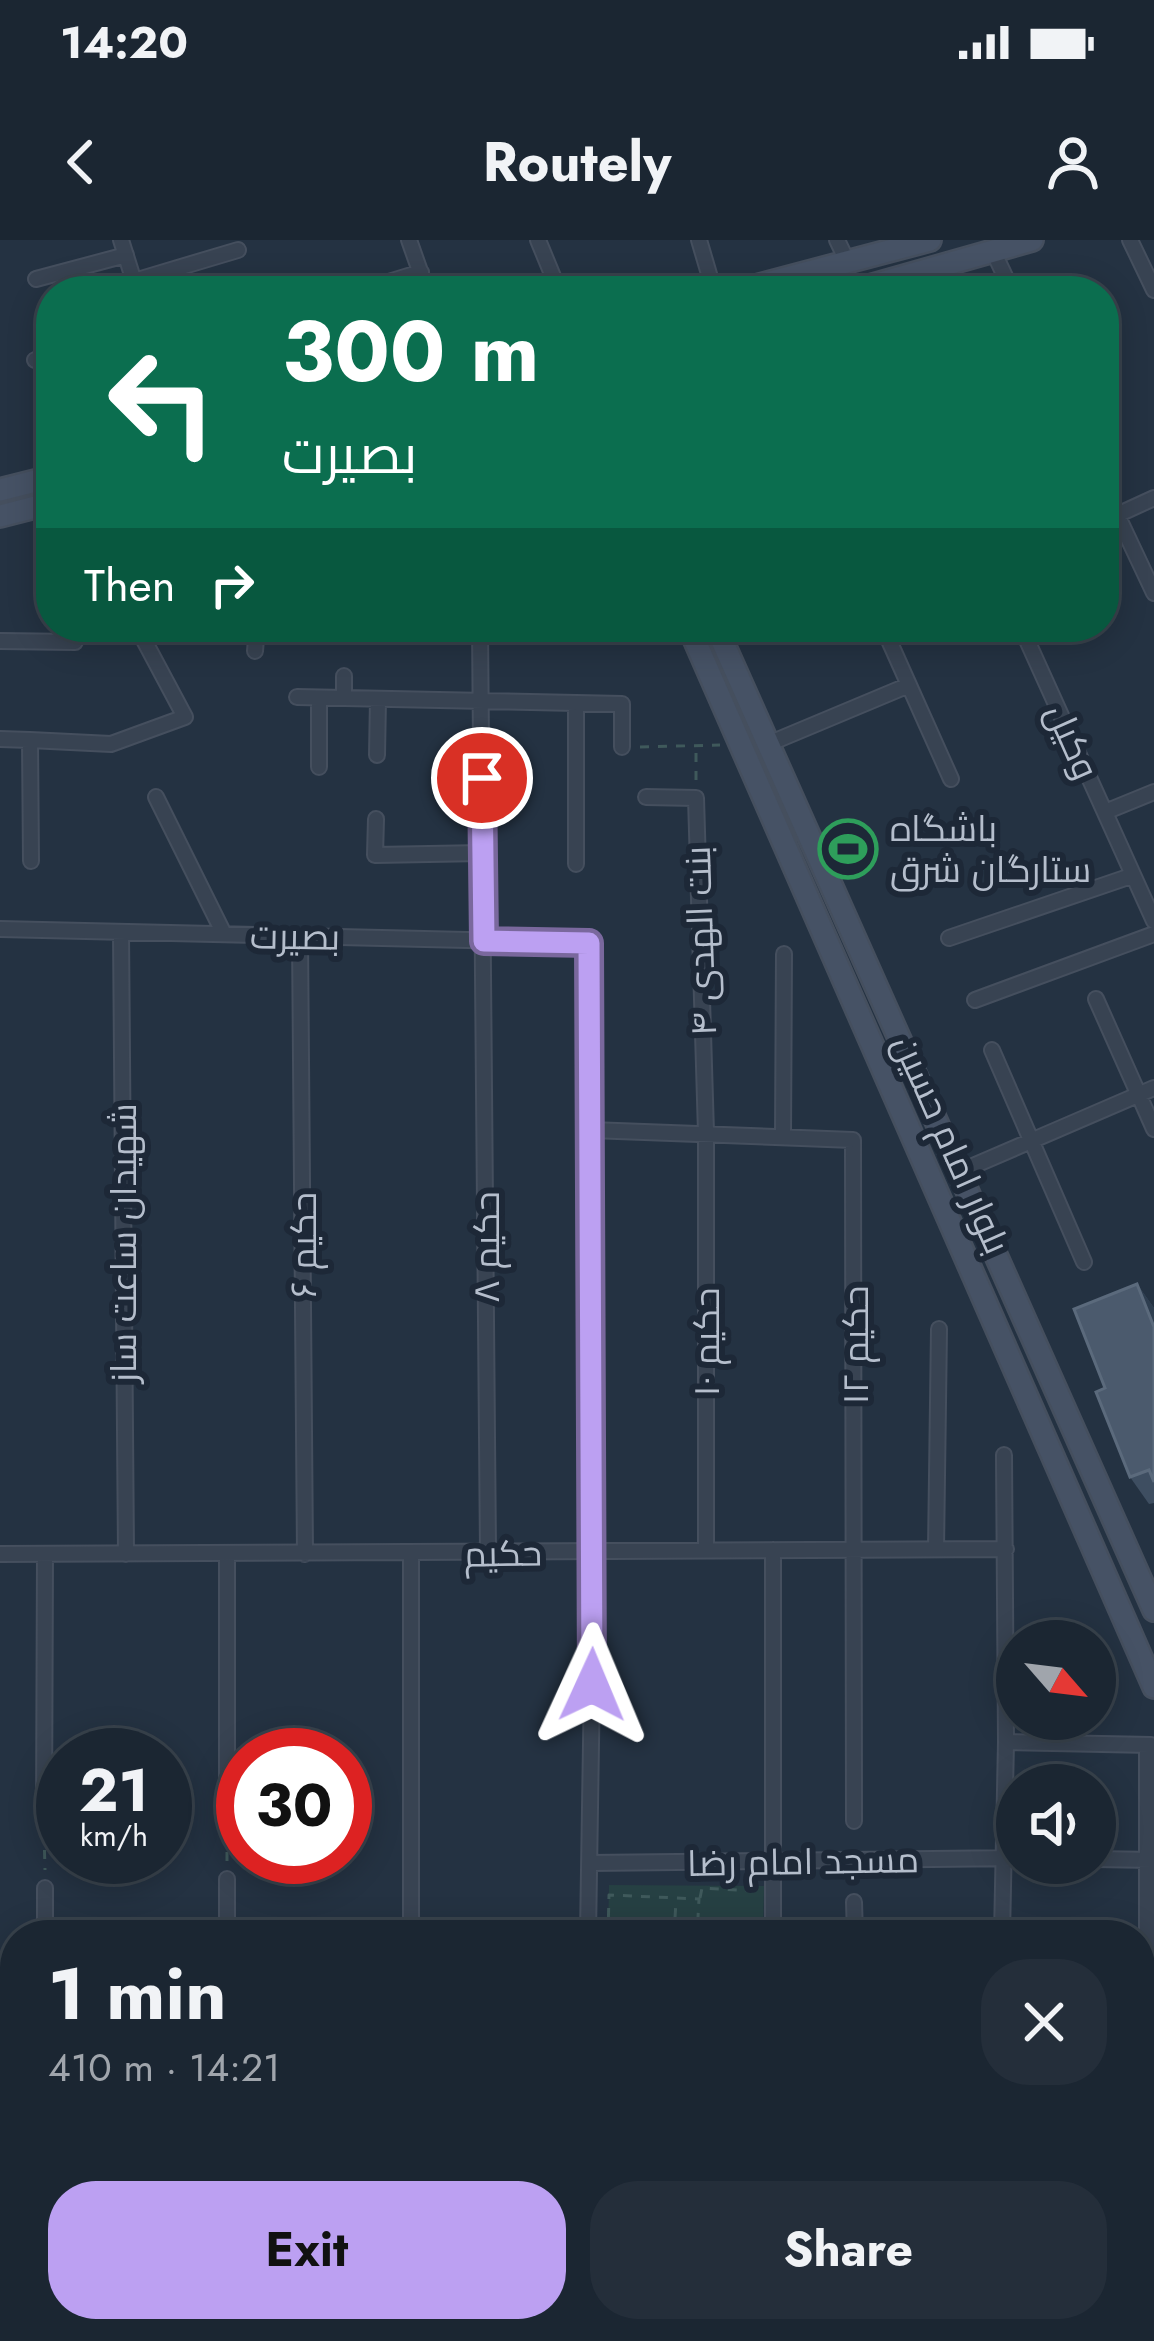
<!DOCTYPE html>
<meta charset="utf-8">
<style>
body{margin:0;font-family:Jost,Cairo,sans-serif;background:#242e3a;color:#f1f3f6;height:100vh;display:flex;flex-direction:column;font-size:45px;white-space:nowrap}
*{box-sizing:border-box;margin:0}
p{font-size:39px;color:#a0a5ac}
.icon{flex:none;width:66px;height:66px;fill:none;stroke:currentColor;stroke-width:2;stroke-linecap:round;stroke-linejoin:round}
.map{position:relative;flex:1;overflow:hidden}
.panel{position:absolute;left:0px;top:1680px;width:1155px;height:423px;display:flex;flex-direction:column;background:#1b2632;border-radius:48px 48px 0 0;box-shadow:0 6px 30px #0003,0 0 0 3px #39434d}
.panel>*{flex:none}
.hud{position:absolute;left:36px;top:36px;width:1083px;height:366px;border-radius:48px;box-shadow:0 6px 30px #0003,0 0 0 3px #39434d;background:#0b6e4f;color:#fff;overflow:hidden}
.needle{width:78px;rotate:118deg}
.fabs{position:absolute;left:996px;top:1380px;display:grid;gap:24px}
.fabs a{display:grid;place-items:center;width:120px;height:120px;border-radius:50%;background:#1b2632;box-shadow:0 6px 30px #0003,0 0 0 3px #39434d;font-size:60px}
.speed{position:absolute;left:36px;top:1488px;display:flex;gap:24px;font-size:60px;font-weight:700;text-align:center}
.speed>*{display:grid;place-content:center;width:156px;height:156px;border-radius:50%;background:#1b2632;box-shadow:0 6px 30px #0003,0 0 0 3px #39434d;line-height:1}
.speed small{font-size:30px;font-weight:400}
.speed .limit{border:18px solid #d22;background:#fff;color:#111}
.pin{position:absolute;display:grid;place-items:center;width:102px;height:102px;color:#fff;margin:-51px;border:6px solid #fff;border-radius:50%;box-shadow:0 3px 12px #0007}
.me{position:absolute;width:132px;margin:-66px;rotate:1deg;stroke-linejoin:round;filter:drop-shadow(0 0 9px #0008)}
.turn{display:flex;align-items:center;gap:42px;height:252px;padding:0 48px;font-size:54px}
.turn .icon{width:156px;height:156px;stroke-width:2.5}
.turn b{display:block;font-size:84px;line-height:102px}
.then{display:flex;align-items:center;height:114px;padding:0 48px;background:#0003;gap:24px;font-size:45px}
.round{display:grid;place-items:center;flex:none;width:126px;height:126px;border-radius:48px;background:#242e3a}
.headline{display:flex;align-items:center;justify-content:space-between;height:204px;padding:0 48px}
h1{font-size:72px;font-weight:700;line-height:90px}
.button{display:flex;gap:24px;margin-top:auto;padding:24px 48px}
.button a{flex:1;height:138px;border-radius:48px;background:#bca0f2;color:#111;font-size:48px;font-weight:700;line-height:138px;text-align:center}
.button a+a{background:#242e3a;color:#f1f3f6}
.status{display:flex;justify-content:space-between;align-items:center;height:84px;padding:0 60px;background:#1b2632;direction:ltr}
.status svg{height:33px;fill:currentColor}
header{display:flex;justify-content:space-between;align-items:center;height:156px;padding:0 48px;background:#1b2632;font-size:54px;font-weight:700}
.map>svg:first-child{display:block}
.green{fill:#264043}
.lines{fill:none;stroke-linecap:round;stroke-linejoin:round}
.minor-casing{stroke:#454f5e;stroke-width:18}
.secondary-casing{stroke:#454f5e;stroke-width:26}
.path{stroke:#3f595b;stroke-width:3;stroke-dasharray:9 9;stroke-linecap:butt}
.minor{stroke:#384352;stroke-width:14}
.secondary{stroke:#465265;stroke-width:21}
.wall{fill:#3e4e61}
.shaded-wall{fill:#2e3e50}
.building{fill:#4b5a6d;stroke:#5b6a7c;stroke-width:3}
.route-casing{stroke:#7a689d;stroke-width:30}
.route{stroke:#bca0f2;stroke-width:21}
.labels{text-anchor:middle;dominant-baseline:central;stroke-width:12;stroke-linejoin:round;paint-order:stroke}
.street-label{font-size:36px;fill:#b5becc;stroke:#1d2837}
.poi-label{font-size:36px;fill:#b5becc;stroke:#1d2837;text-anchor:start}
</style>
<div class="status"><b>14:20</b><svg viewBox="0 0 49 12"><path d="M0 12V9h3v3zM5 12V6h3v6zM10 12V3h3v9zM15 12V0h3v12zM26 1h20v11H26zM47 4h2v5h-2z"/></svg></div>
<header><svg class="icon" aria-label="back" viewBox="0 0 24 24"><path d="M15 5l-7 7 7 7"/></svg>Routely<svg class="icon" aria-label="person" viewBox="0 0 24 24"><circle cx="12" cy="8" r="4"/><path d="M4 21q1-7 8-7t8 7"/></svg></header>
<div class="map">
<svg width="1154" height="2101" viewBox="0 0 1154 2101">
<rect width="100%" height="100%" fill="#243242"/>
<path class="green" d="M609 1645 764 1646 763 1695H608Z"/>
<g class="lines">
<g class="minor-casing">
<path id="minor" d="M121 0 137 51
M409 0 427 51
M538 0 559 51
M699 0 714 51
M837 0 848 23
M1130 0 1154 50
M993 11 1012 51
M36 39 126 15
M134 41 238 10
M359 51 421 32
M35 120 51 115
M1104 247 1154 353
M1117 275 1154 258
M480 387 488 1312
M883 387 951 539
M1021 387 1154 681
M344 393V387
M0 401 75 402
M255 411 257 387
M344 436V458
M297 457 622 464V507
M0 499 30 500 31 621
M30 500 111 504 185 477 137 387
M768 504 909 445
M377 515 378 459
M319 527V458
M156 557 224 694
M646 557 696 558 706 893V1311
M1105 572 1154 552
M376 579 375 615 483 613
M576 624V463
M0 689 589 703 594 1312 588 1695
M121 692 126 1314
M300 696 305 1314
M949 698 1131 636
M1096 759 1154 889
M975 760 1154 694
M992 810 1084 1022
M591 890 853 900 854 1581
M783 897 784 714
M959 932 1154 848
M936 1309 939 1089
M0 1314 1006 1309
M227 1314V1575
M1006 1502 1151 1505
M1147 1505V1736
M44 1578 45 1314
M1095 1619 1154 1620
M590 1623 1017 1618
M854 1662 855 1695
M45 1695V1648
M227 1695V1639
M411 1695V1314
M773 1695V1310
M1002 1695 1006 1502 1004 1215
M0 1932H15
M121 2088V2101
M308 2088 309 2101
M483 2088V2101
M589 2088V2101
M675 2088 676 2101
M818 2088V2101
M1118 2091 1154 2090
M968 2101V2088"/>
</g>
<g class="secondary-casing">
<path id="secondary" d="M737 51 930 0
M852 51 1032 0
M0 250 51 237
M0 276 51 263
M689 387 1154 1447
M716 387 1154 1370"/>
</g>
<path class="path" d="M640 507 720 505
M696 540V507
M44 1592 45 1630
M227 1621V1589
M700 1658 702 1648 757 1651
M608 1695 609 1655 699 1659 697 1695
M674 1695 676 1661"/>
<use href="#minor" class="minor"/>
<use href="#secondary" class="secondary"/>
</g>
<path class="wall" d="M1137 1044 1154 1068V1263L1149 1264 1130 1237 1105 1148Z"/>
<path class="shaded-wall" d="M1137 1044 1154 1068V1087Z"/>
<path class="building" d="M1137 1044 1154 1087V1242L1149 1230 1130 1237 1096 1152 1105 1148 1074 1069Z"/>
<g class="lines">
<g class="route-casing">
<path id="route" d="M482 538 484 701 589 703 592 1445"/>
</g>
<use href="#route" class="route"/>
</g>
<defs>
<g id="stadium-ring" transform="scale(3)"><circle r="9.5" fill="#1d2837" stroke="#2e9e5b" stroke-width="1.5"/><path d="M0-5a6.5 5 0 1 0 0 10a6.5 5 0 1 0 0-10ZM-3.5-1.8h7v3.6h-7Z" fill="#2e9e5b"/></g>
</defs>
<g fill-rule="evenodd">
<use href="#stadium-ring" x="848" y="609"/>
</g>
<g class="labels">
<g class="street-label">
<text transform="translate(1073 501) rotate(66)">وکیل</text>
<text transform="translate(295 696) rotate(1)">بصیرت</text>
<text transform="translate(700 701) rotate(-92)">بنت الهدی ۴</text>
<text transform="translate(952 904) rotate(66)">بلوار امام حسین</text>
<text transform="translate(123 1003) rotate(-90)">شهیدان ساعت ساز</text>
<text transform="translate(303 1005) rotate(-90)">حکیم ۶</text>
<text transform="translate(486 1007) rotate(-90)">حکیم ۸</text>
<text transform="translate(706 1102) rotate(-90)">حکیم ۱۰</text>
<text transform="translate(855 1105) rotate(-90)">حکیم ۱۲</text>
<text transform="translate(503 1313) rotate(-1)">حکیم</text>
<text transform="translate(803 1621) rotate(-1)">مسجد امام رضا</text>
</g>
<g class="poi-label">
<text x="890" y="588">باشگاه<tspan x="890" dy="41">ستارگان شرق</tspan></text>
</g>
</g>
</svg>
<div class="fabs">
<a><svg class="needle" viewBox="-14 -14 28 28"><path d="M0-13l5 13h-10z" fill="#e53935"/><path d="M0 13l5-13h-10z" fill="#a0a5ac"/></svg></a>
<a><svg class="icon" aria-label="sound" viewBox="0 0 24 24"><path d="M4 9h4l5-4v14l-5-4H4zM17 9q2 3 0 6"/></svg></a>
</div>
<div class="speed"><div>21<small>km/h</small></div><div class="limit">30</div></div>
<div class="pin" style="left:482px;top:538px;background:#d93025"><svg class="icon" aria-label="arrive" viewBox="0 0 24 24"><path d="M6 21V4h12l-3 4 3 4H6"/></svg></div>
<svg class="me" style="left:592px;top:1445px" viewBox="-20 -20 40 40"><path d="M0-17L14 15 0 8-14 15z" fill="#bca0f2" stroke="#fff" stroke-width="4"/></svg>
<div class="hud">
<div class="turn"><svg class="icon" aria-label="left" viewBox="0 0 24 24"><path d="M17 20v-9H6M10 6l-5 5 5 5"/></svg><div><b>300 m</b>بصیرت</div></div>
<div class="then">Then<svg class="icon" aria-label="right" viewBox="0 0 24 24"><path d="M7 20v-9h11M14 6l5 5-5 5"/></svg></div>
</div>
<section class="panel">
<div class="headline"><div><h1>1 min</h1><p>410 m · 14:21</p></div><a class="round"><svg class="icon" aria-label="close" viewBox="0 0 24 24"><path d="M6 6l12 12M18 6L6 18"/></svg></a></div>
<div class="button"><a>Exit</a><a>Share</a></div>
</section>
</div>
